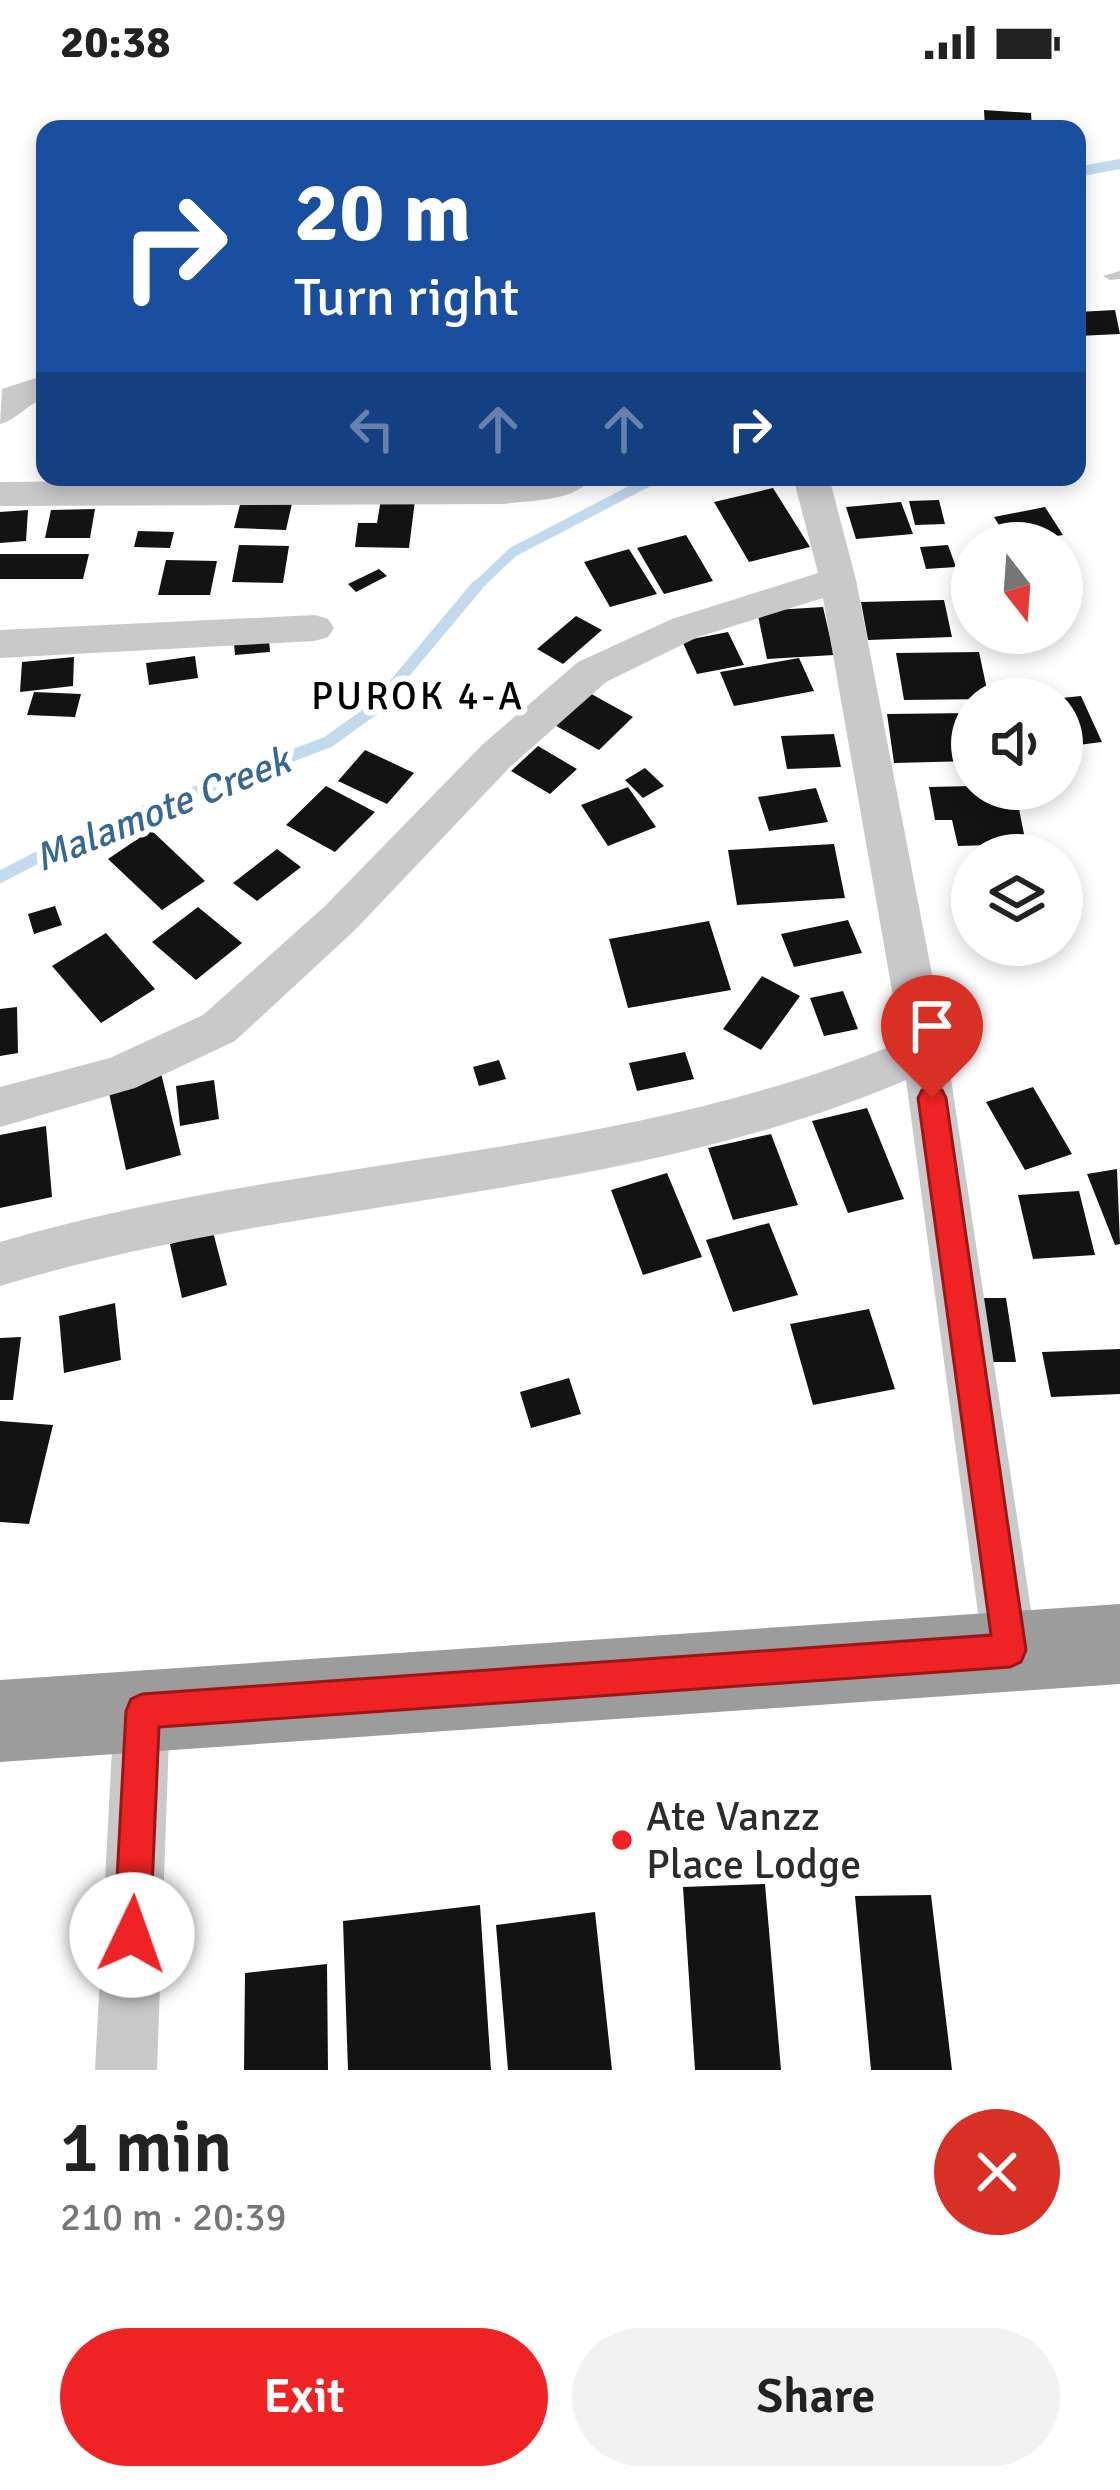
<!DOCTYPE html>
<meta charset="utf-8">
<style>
body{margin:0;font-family:Signika,sans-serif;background:#f2f2f2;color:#222;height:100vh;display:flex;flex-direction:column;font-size:45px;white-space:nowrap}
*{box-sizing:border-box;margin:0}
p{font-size:39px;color:#767676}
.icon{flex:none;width:66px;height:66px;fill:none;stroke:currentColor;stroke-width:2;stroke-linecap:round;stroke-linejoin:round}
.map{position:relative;height:1986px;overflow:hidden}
.side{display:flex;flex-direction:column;background:#fff;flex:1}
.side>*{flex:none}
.guide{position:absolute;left:36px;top:36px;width:1050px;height:366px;border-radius:24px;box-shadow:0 6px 18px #0003;background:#1a4fa0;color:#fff;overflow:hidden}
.needle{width:78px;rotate:163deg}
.controls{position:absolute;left:951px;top:438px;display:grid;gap:24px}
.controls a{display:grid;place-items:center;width:132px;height:132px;border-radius:50%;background:#fff;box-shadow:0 6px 18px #0003;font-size:60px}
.pin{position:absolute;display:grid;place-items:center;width:102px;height:102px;color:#fff;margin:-123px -51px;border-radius:50% 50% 50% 0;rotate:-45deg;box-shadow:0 0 12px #0007}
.pin .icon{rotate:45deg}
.me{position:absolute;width:132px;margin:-66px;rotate:3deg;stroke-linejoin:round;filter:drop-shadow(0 0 9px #0008)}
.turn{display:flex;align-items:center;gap:42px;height:252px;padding:0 60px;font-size:54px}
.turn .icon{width:156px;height:156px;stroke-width:2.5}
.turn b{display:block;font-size:84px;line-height:102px}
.lanes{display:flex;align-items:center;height:114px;padding:0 60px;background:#0003;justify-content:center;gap:60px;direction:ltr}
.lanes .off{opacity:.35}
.round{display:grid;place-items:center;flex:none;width:126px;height:126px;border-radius:63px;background:#f2f2f2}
.headline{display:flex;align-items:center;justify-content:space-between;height:204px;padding:0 60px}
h1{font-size:72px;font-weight:600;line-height:90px}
.cta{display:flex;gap:24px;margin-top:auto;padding:24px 60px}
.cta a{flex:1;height:138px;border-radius:72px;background:#ef2324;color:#fff;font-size:48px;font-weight:600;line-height:138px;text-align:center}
.cta a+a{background:#f2f2f2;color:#222}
.status{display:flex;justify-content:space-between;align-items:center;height:84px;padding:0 60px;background:#fff;direction:ltr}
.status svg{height:33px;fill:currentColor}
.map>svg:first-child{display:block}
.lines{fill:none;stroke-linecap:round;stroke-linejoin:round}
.stream-far1{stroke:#c3daed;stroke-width:10}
.stream{stroke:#c3daed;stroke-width:12}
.building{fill:#131313}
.service{fill:#c9c9c9;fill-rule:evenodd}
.minor{fill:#c9c9c9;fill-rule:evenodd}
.trunk{fill:#9c9c9c;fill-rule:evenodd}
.route{fill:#ef2324;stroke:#9b1717;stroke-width:3}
.poi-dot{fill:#ef2324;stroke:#fff;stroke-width:4.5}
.labels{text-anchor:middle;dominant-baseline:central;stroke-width:12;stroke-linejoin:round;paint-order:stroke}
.neighbourhood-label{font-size:39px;letter-spacing:3px;fill:#000;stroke:#fff}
.water-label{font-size:39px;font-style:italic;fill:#366892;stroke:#fff}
.near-poi-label{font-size:42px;fill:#2c2c2c;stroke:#fff;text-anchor:start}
</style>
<div class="status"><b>20:38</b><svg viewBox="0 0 49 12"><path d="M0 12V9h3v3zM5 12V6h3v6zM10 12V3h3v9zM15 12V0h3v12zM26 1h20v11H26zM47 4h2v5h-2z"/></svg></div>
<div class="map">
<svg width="1120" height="1986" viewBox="0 0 1120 1986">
<rect width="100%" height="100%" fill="#fff"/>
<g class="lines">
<path class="stream-far1" d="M1077 88 1120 80
M474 505 513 468 657 393"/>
<path class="stream" d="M0 793 77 753 328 658 374 625 477 502"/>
</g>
<path class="building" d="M984 26 1031 29 1032 45H985Z
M1115 226 1120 250 1078 252 1077 228Z
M773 404 810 463 749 478 714 418Z
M242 413 293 415 286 446 234 444Z
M381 415 415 416 409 464 355 463 358 439H377Z
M939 416 945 440 915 441 909 417Z
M901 418 913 450 856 455 846 423Z
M1045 423 1063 451 1010 459 994 433Z
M95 425 90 454H45L51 426Z
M28 426 26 457 0 459V428Z
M138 447 174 448 170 464 134 463Z
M686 451 713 497 664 510 637 464Z
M239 461 289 462 283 499 232 498Z
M948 461 956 483 926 485 920 463Z
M629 465 657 510 610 523 584 478Z
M0 470H89L83 495H0Z
M166 476 217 477 210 511H158Z
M379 485 387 492 356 508 348 500Z
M944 516 952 553 868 556 861 518Z
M823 523 834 571 767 575 757 527Z
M576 532 602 546 563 580 537 565Z
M728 548 744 581 697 590 682 557Z
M269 556 270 568 235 571 234 559Z
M979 568 989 615 904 616 896 569Z
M195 572 198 594 149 601 146 579Z
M74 573 73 602 20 608 22 578Z
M799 574 814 607 734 622 720 588Z
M586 607 633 633 599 666 551 639Z
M34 608 81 610 75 633 27 631Z
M1081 612 1102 658 1062 663V614Z
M972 629V677L894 679 887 630Z
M834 650 841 683 787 685 781 652Z
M538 662 577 685 550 710 511 687Z
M365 666 414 689 387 720 338 697Z
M645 684 664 702 643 714 625 696Z
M326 702 375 728 335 768 286 741Z
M972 702 1015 705 1026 760 958 762 952 736H935L929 703Z
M628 703 656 743 608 762 581 721Z
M816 704 828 738 769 747 758 713Z
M151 746 205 797 162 826 108 775Z
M834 760 845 814 737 821 728 766Z
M277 765 301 783 257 817 233 799Z
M55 822 62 841 34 850 28 830Z
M198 823 242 859 196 896 152 858Z
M848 836 862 869 794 883 781 850Z
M709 837 731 906 628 924 609 855Z
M106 849 155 905 101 939 52 882Z
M762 892 800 912 761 966 723 945Z
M843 907 858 945 824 952 810 914Z
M17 923 18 969 0 972V925Z
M685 968 694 995 637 1007 629 979Z
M499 976 506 995 479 1002 473 983Z
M160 985 181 1071 126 1086 107 1000Z
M214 996 219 1035 180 1042 176 1002Z
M1033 1003 1072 1070 1025 1086 986 1018Z
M867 1024 904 1115 848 1129 812 1037Z
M46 1042 52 1113 0 1124V1051Z
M771 1050 798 1121 733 1136 708 1064Z
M1117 1085 1120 1160 1115 1161 1087 1090Z
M667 1089 702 1173 643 1191 611 1106Z
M1079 1107 1095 1171 1033 1175 1018 1111Z
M769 1139 798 1211 733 1228 706 1156Z
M213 1148 227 1201 182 1214 170 1160Z
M971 1214H1006L1016 1278H979Z
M115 1219 121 1276 64 1289 59 1232Z
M869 1225 895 1305 813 1321 790 1240Z
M21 1253 13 1316H0V1254Z
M1120 1265V1310L1051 1313 1042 1268Z
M569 1294 581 1330 531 1344 520 1308Z
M0 1337 53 1341 29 1440 0 1438Z
M765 1800 781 1986H695L683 1803Z
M931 1811 952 1986H871L855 1812Z
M480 1821 491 1986H348L343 1837Z
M595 1828 612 1986H508L496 1841Z
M327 1880 328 1986H244L245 1889Z"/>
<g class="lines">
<path class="service" d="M1120 187V195L1110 196 1103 192Z"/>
<path class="minor" d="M45 291V314C27 320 18 335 0 340L2 305Z
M528 393H593C575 418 531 416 503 420L0 422V398Z
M793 393H829L856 496 947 968 1037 1566 1029 1585 1010 1593 991 1585 983 1566 906 996C618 1119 298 1111 0 1202V1158C297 1070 613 1078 901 958L823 514 698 553 606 598 510 683 355 846 235 957 135 1004 0 1043V1003L110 974 203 931 325 822 482 661 578 578 672 535 818 489Z
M315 531 328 535 334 544 328 553 315 557 0 574V546Z
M142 1599 162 1607 170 1627 157 1986H95L114 1627 122 1607Z"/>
<path class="trunk" d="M1120 1520V1600L0 1678V1596Z"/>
</g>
<path class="route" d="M932 1003 942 1006 946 1014 1026 1566 1021 1578 1010 1583 159 1643 150 1851 145 1864 132 1869 119 1864 114 1851 126 1627 131 1615 142 1610 991 1551 918 1014 922 1006Z"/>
<circle class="poi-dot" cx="622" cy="1756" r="12"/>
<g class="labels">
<g class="neighbourhood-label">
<text x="418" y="612">PUROK 4-A</text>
</g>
<g class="water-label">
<text transform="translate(162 725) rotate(-22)">Malamote Creek</text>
</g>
<g class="near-poi-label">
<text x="646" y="1732">Ate Vanzz<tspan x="646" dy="48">Place Lodge</tspan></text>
</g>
</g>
</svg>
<div class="controls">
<a><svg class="needle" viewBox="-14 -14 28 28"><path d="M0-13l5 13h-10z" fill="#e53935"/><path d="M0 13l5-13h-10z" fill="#767676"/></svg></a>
<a><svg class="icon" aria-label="sound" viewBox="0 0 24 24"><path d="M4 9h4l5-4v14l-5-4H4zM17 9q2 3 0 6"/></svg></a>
<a><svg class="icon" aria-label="layers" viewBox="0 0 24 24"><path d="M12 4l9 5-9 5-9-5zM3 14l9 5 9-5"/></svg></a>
</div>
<div class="pin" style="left:932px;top:1014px;background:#d93025"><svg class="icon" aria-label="arrive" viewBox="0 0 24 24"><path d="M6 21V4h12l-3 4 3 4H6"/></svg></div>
<svg class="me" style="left:132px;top:1851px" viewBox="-20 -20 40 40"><circle r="19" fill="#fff"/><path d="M0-13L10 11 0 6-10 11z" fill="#ef2324"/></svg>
<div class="guide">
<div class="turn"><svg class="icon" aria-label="right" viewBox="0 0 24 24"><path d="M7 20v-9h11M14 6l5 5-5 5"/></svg><div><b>20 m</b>Turn right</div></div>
<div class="lanes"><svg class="icon off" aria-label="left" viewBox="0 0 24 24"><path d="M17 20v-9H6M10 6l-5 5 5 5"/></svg><svg class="icon off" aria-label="ahead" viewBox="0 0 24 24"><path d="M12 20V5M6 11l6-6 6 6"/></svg><svg class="icon off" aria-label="ahead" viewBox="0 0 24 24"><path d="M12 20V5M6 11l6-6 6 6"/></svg><svg class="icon" aria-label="right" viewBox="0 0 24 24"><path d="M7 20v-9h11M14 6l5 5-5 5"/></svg></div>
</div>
</div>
<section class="side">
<div class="headline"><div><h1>1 min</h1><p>210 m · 20:39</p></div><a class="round" style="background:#d93025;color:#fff"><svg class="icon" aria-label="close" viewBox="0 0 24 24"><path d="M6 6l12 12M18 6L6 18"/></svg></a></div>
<div class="cta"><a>Exit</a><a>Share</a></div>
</section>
